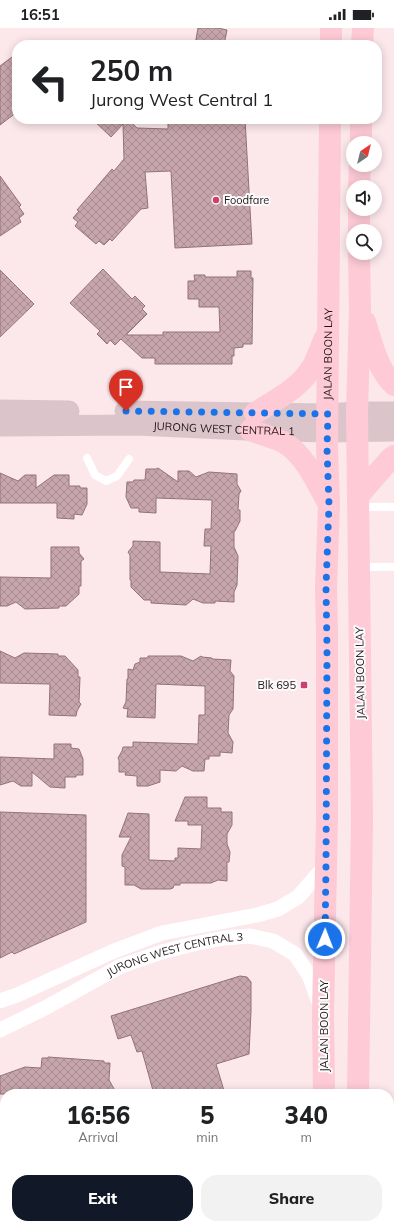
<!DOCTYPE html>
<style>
body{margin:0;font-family:Mulish,sans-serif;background:#f2f2f2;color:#202124;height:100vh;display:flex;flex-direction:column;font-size:15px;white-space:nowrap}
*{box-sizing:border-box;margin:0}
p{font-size:13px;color:#757577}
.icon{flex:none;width:22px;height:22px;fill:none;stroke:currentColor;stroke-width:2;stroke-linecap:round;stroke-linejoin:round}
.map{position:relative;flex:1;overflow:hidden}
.drawer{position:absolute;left:0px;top:1061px;width:394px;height:140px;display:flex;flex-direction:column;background:#fff;border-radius:16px 16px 0 0;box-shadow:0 2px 10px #0003}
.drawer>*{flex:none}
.banner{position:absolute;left:12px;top:12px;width:370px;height:84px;border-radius:16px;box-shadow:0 2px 10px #0003;background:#fff;color:#202124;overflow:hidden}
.needle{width:26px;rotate:35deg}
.buttons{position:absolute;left:346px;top:108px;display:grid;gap:8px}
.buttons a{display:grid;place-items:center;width:36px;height:36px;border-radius:50%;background:#fff;box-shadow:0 2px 10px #0003;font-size:20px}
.pin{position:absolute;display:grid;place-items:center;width:34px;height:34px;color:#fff;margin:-41px -17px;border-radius:50% 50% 50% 0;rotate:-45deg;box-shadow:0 0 4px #0007}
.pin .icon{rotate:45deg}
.me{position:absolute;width:44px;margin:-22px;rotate:1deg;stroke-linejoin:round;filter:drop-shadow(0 0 3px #0008)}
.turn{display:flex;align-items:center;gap:14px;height:84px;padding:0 12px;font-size:18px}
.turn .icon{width:52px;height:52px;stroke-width:2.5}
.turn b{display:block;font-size:28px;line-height:34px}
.eta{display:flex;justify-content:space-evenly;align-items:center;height:68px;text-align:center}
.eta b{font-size:24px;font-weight:800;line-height:28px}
.cta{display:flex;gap:8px;margin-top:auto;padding:8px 12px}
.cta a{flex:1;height:46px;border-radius:16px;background:#111827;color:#fff;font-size:16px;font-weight:800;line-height:46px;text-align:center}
.cta a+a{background:#f2f2f2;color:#202124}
.status{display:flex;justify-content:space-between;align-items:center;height:28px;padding:0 20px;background:#fff;direction:ltr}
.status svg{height:11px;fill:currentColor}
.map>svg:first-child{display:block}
.building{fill:url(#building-cross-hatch);stroke:#92737a}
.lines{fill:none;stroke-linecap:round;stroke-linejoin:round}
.lane{stroke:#fff;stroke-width:8}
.street{stroke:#fff;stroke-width:15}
.secondary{stroke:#dcc5ca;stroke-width:21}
.primary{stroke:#fdcad6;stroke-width:22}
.route{stroke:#1a73e8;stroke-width:7;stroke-dasharray:0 12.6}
.poi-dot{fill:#ce416f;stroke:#fbfbfb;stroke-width:1.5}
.labels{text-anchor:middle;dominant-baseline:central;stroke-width:4;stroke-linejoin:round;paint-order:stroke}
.poi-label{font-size:11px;fill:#211518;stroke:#fbfbfb;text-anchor:start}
.street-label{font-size:11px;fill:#211518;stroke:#fbfbfb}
</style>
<div class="status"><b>16:51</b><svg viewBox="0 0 49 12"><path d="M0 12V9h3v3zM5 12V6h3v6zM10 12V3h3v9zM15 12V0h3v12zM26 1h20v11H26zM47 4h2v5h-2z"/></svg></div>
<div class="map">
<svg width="394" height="1201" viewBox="0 0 394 1201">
<defs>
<pattern id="building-cross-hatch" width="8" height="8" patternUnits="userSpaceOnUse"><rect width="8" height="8" fill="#c6a5ac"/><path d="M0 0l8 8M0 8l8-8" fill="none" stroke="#aa8d93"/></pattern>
</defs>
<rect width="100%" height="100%" fill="#fce7eb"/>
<path class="building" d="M198 0H218L227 2 224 17H195Z
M12 29 17 37V84L0 97V38Z
M92 91H128L137 100 168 101V91H245L252 216 175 220 171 143 145 144 148 180 141 181 112 213 110 211 104 217 99 213 96 216 75 198 78 194 73 190 79 183 77 182 112 141 114 143 124 131 123 96 111 109Z
M0 148 21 177 19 179 24 186 19 190 21 194 0 208Z
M103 241 132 271 135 268 145 278 142 281 147 286 126 307H163V304H220L219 279H199V271H188V253H195L194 247H205V249H237V243H251V250H253L252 316H243V319L234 320V328H232V336H155V330H142L121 311 115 317 110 312 107 316 97 306 100 303 70 275Z
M0 242 34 276 0 309Z
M158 440 178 454V443H189L196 449 209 444 237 446V456L241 463 239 466 238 482H240V493L235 503H234V519L238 528 237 557 234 564V574L215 573V575H203L193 571 186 577 151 575V572H144L131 559V552H130V527L128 524 133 518V513L160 514V544L210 546 211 518H204L205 501H211L212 472 156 470V485L139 484V480H131L126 469 127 454H133L134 452H145L146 441H156Z
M0 445 18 453 25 447H36V460L54 447H69V458H80V460H87V476L82 487 74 486V491L57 490V475H0Z
M51 519H79V525L84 531 81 533V558H79V566L66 578H59V580L25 581 16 574 7 578H0V549L51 550Z
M0 623 15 630 24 625 58 626V628H65L78 642V649H80L79 674 81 676 77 683 76 688 49 687 50 656 0 655Z
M148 628H181L193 633 201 628 202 629 212 630V631L231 632 230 643 234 648 233 681 229 687 228 705 233 714 232 725 220 724V728H209V731H205L204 743H193L182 738 176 743 160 742V754L148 758H137V748L125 747 126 744H119V732L118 730 122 723 123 719H133V714L198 716 199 687H205V658L156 656 155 690 127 689 128 681 123 680 126 674 127 651H128V641L133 642 135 636 140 634V630H148Z
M54 716H71V720L79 721 83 731V747H76V749H65V760L50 759 32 744V758H21L13 753 0 757V729L54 731Z
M185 769H207V780H221V784H232V797L227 806V816L230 824 229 834H227V853L218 852 211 855H180V857H174L173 860 170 861H141L134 857H125V839L122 838V827L131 809H119L128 785 149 786V832L175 833V830H178V820L201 821 202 797H188V793H175Z
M0 784 86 787V894L14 926 12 924 0 930Z
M240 948 247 949 251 954V983L249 1026 216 1036 225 1066H154L142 1023 137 1024 131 1007 118 1011 111 988Z
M48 1029 104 1033V1035H110L109 1052 117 1066H0V1048L25 1039 41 1040 42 1030H48Z"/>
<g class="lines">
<path class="lane" d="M87 430 95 447 106 453 117 448 129 431
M358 479H394
M359 539H394"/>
<g class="street">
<path d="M0 973 17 967 114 923 162 905 257 887 278 881 298 869 326 837"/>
<path id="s1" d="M0 1002 45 980 121 938 162 924 193 916 224 910 250 908 273 913 295 926 309 947 320 977"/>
</g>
<g class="secondary">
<path d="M0 382 69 383"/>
<path d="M125 383 328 386 357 384H394"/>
<path id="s2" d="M0 398 136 397 246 402 327 404 394 403"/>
</g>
<g class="primary">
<path d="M331 17V0"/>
<path d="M362 17 363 0"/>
<path d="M361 115V91"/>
<path d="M359 159 360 137"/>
<path d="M359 181V203"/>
<path d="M365 294C372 315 377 341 394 357"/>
<path d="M255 385C276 372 302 359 314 336 318 328 321 319 325 310"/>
<path d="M250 402C260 406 277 410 285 415 305 428 316 453 327 473"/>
<path d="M358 468 390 431 394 428"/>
<path id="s3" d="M324 1066 323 985 327 790V606L326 559 329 476 327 421 330 91"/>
<path d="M358 1066 362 791 357 384 360 281 359 225"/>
<path d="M314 1201V1196"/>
<path d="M351 1201V1196"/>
</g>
</g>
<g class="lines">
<path class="route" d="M126 383 328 386 327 421 329 476 326 559 327 621 326 837 325 911"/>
</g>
<g class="poi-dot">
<circle cx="216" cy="172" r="4"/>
<rect x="300" y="653" width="8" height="8" rx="2"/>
</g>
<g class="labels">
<g class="poi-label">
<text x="224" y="172">Foodfare</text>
<text x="296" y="657" text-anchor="end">Blk 695</text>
</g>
<g class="street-label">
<text stroke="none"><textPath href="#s3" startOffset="740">JALAN BOON LAY</textPath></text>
<text stroke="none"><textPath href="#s2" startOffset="224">JURONG WEST CENTRAL 1</textPath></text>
<text transform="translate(360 645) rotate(-91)">JALAN BOON LAY</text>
<text stroke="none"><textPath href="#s1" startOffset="192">JURONG WEST CENTRAL 3</textPath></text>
<text transform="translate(324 998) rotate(-90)">JALAN BOON LAY</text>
</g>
</g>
</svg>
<div class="buttons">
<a><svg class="needle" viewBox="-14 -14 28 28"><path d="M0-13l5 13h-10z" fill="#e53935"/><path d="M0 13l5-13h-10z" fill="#757577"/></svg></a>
<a><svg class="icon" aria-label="sound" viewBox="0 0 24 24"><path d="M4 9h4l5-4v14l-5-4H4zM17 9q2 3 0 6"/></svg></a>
<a><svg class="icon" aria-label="search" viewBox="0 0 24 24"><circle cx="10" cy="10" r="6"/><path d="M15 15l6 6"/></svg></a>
</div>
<div class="pin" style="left:126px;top:383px;background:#d93025"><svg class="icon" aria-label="arrive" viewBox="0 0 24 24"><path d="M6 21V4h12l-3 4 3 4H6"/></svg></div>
<svg class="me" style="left:325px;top:911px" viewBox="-20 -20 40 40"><circle r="17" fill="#1a73e8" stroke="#fff" stroke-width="3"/><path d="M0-11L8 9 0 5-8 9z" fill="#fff"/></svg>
<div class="banner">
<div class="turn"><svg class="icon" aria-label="left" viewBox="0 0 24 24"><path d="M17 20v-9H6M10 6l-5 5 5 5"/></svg><div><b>250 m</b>Jurong West Central 1</div></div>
</div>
<section class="drawer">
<div class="eta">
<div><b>16:56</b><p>Arrival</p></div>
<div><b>5</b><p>min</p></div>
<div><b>340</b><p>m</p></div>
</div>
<div class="cta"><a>Exit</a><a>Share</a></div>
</section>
</div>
